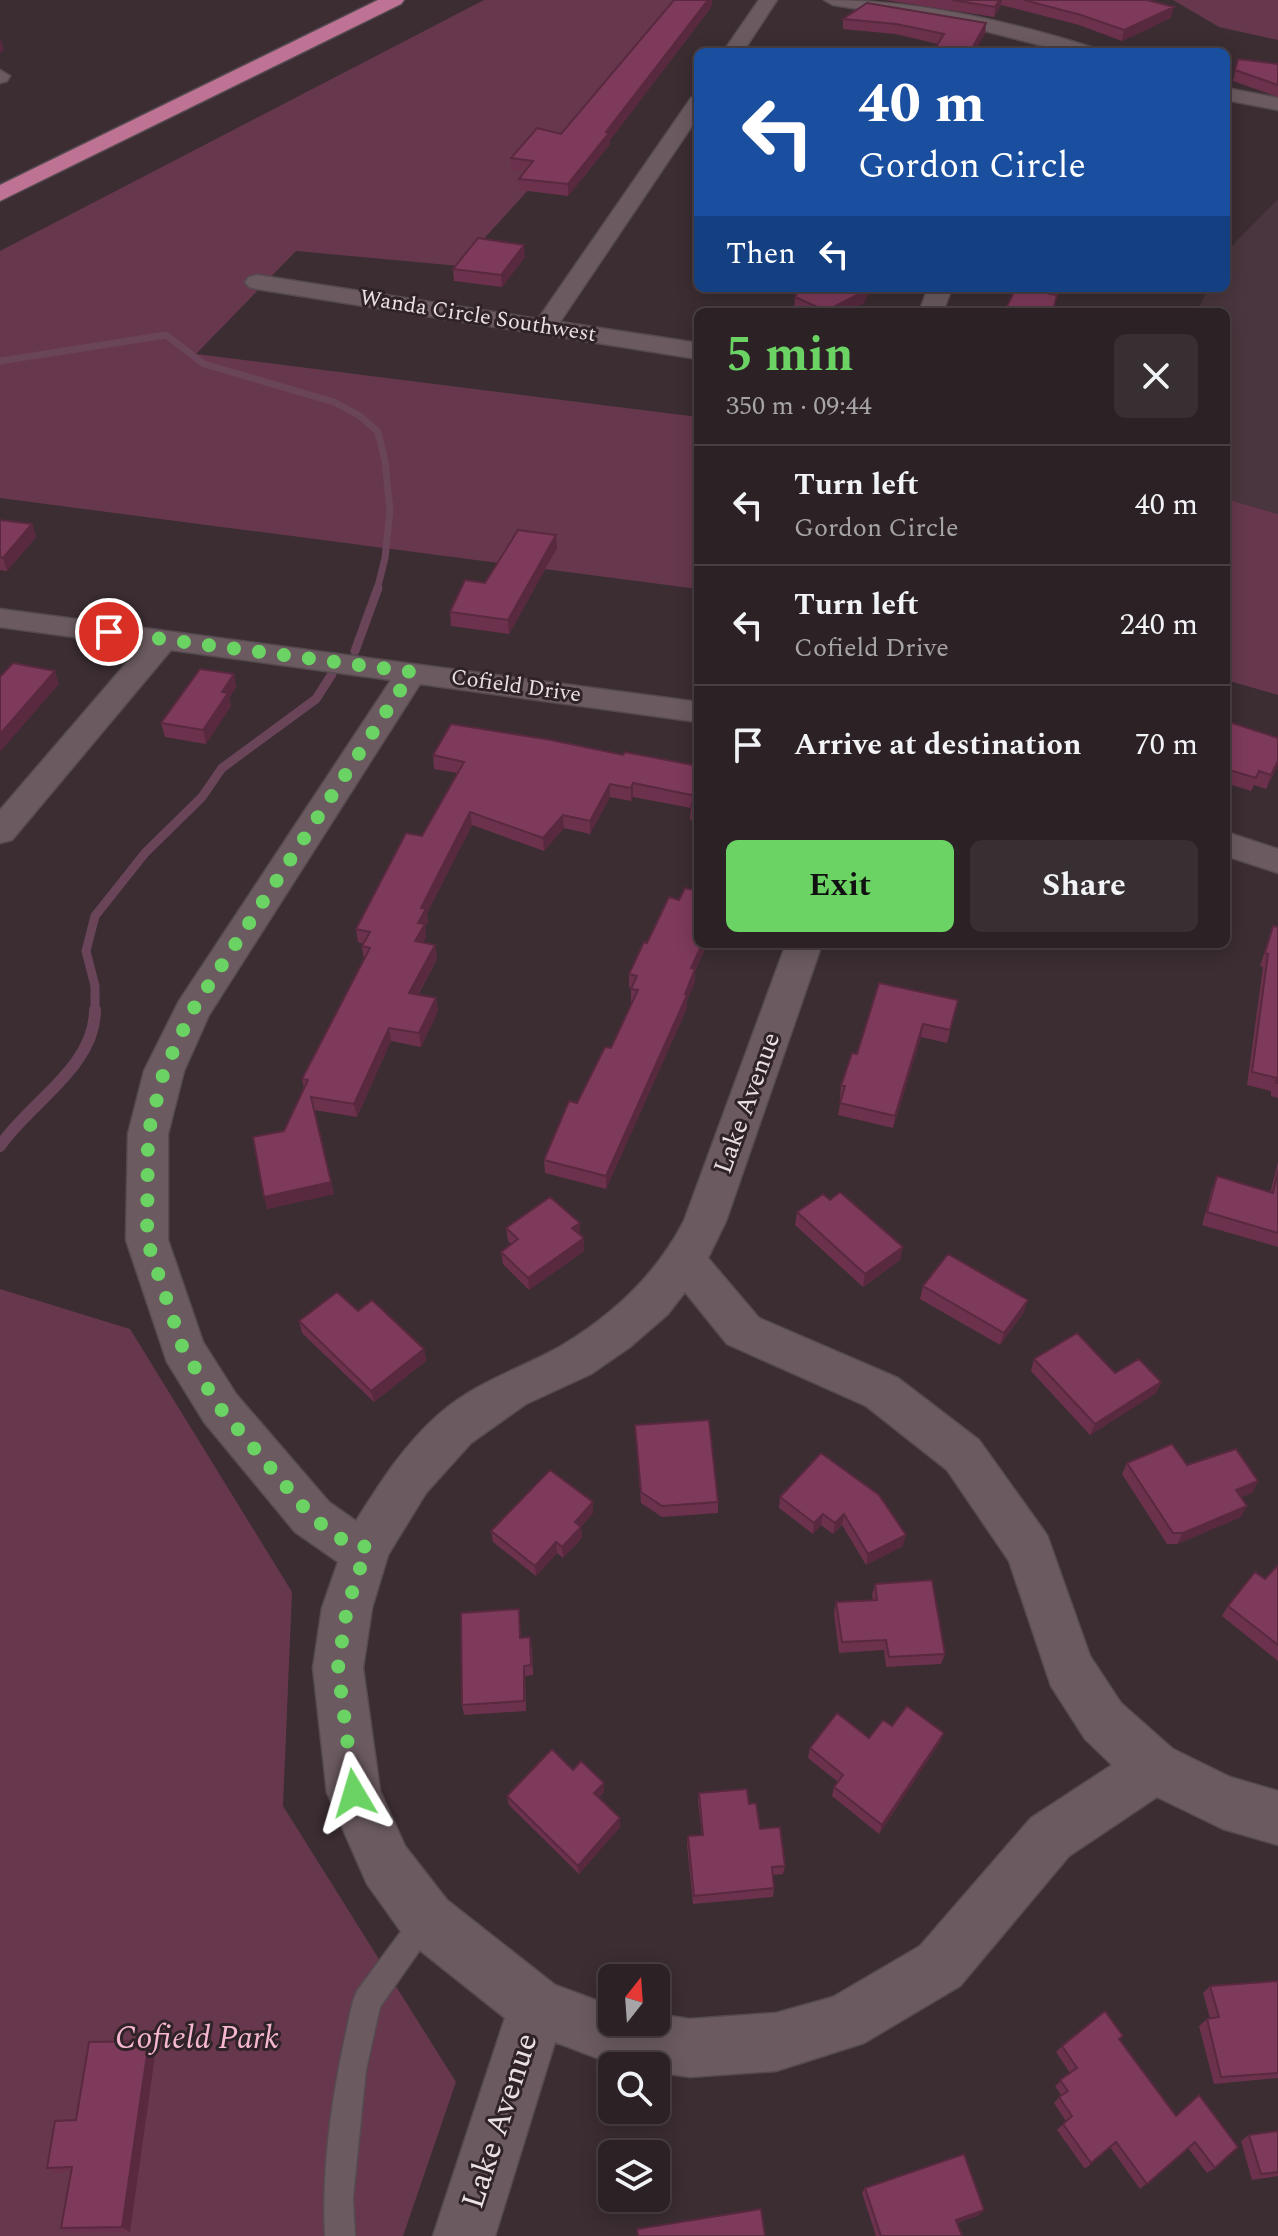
<!DOCTYPE html>
<meta charset="utf-8">
<style>
body{margin:0;font-family:Spectral,serif;background:#382f32;color:#f1f3f6;height:100vh;display:flex;flex-direction:column;font-size:30px;white-space:nowrap}
*{box-sizing:border-box;margin:0}
p{font-size:26px;color:#a6a4a7}
.icon{flex:none;width:44px;height:44px;fill:none;stroke:currentColor;stroke-width:2;stroke-linecap:round;stroke-linejoin:round}
.map{position:relative;flex:1;overflow:hidden}
.side{position:absolute;left:694px;top:308px;width:536px;height:640px;display:flex;flex-direction:column;background:#2c2226;border-radius:12px;box-shadow:0 4px 20px #0003,0 0 0 2px #483f43}
.side>*{flex:none}
.top-card{position:absolute;left:694px;top:48px;width:536px;height:244px;border-radius:12px;box-shadow:0 4px 20px #0003,0 0 0 2px #483f43;background:#1a4fa0;color:#fff;overflow:hidden}
.needle{width:52px;rotate:17deg}
.fabs{position:absolute;left:598px;top:1964px;display:grid;gap:16px}
.fabs a{display:grid;place-items:center;width:72px;height:72px;border-radius:12px;background:#2c2226;box-shadow:0 4px 20px #0003,0 0 0 2px #483f43;font-size:40px}
.pin{position:absolute;display:grid;place-items:center;width:68px;height:68px;color:#fff;margin:-34px;border:4px solid #fff;border-radius:50%;box-shadow:0 2px 8px #0007}
.me{position:absolute;width:88px;margin:-44px;rotate:353deg;stroke-linejoin:round;filter:drop-shadow(0 0 6px #0008)}
.turn{display:flex;align-items:center;gap:28px;height:168px;padding:0 32px;font-size:36px}
.turn .icon{width:104px;height:104px;stroke-width:2.5}
.turn b{display:block;font-size:56px;line-height:68px}
.then{display:flex;align-items:center;height:76px;padding:0 32px;background:#0003;gap:16px;font-size:30px}
.round{display:grid;place-items:center;flex:none;width:84px;height:84px;border-radius:12px;background:#382f32}
.head{display:flex;align-items:center;justify-content:space-between;height:136px;padding:0 32px}
h1{font-size:48px;font-weight:700;line-height:60px;color:#6bd363}
.cta{display:flex;gap:16px;margin-top:auto;padding:16px 32px}
.cta a{flex:1;height:92px;border-radius:12px;background:#6bd363;color:#111;font-size:32px;font-weight:700;line-height:92px;text-align:center}
.cta a+a{background:#382f32;color:#f1f3f6}
ul{padding:0;list-style:none}
li{display:flex;align-items:center;gap:24px;height:120px;padding:0 32px;border-top:2px solid #483f43}
li div{flex:1}
li b{display:block;font-size:30px}
li em{font-style:normal}
.map>svg:first-child{display:block}
.built{fill:#4a363e}
.green{fill:#67384d}
.lines{fill:none;stroke-linecap:round;stroke-linejoin:round}
.stream-far2{stroke:#6a4559;stroke-width:7}
.stream-far1{stroke:#6a4559;stroke-width:9}
.stream{stroke:#6a4559;stroke-width:12}
.lane-casing{stroke:#554a4f;stroke-width:3}
.street-casing{stroke:#554a4f;stroke-width:3}
.highway-casing{stroke:#554a4f;stroke-width:3}
.lane{fill:#6b5b61;fill-rule:evenodd}
.street{fill:#6b5b61;fill-rule:evenodd}
.highway{fill:#be7294;fill-rule:evenodd}
.wall{fill:#6c324d}
.shaded-wall{fill:#58293f}
.building{fill:#7e3a5a;stroke:#58293f;stroke-width:2}
.route{stroke:#6bd363;stroke-width:14;stroke-dasharray:0 25.2}
.labels{text-anchor:middle;dominant-baseline:central;stroke-width:6;stroke-linejoin:round;paint-order:stroke}
.far-street-label{font-size:22px;fill:#e9e0e4;stroke:#302328}
.street-label{font-size:26px;fill:#e9e0e4;stroke:#302328}
.near-park-label{font-size:32px;font-style:italic;fill:#f5b6d0;stroke:#302328}
.near-street-label{font-size:32px;fill:#e9e0e4;stroke:#302328}
</style>
<div class="map">
<svg width="1278" height="2236" viewBox="0 0 1278 2236">
<rect width="100%" height="100%" fill="#3b2d32"/>
<path class="built" d="M1278 199V514L1226 499V312H1197L1208 288H1226V252Z"/>
<path class="green" d="M484 0H702L459 266 296 251 196 354 698 417V589L0 498V251Z
M1173 0H1278V40L1219 27Z
M1226 499 1278 514V695L1226 680Z
M0 1289 130 1329 292 1592 283 1806 456 2082 403 2236H0Z"/>
<g class="lines">
<path class="stream-far2" d="M0 361 166 335 204 364 334 402 360 416 378 432 385 461 390 511 385 558 377 590"/>
<path class="stream-far1" d="M355 651 378 588
M95 1012V986L86 951 95 916 145 853 202 797 222 768 316 699 332 674"/>
<path class="stream" d="M0 1146C29 1103 95 1067 95 1010"/>
<g class="lane-casing">
<path id="lane" d="M427 1906 437 1910 441 1920 380 2007 366 2070 353 2198 355 2236H325C321 2157 335 2078 353 2001L357 1991 417 1910Z"/>
</g>
<g class="street-casing">
<path id="street" d="M759 0H777L743 52H723Z
M824 0C916 0 1006 20 1094 48L1097 52H1067L962 25 833 5Z
M0 70 10 76 7 81 0 83Z
M1226 88 1278 98V110L1226 100Z
M698 96V117L560 322 698 343V359L257 289 249 287 245 282 249 277 257 275 538 319 691 98Z
M928 288H952L943 312H919Z
M0 609 698 702V722L420 684 209 1015 184 1071 168 1134V1240L203 1342 236 1394 329 1502 356 1521C380 1483 404 1445 438 1415 477 1381 518 1370 561 1346 613 1315 656 1275 684 1221L786 944H822L726 1221 708 1258 759 1318 898 1378 979 1440 1047 1535 1090 1656 1121 1703 1173 1749 1230 1777 1278 1791V1845L1223 1829 1157 1797 1069 1856 960 1986 864 2043 776 2071 690 2077 656 2072V2066H618L555 2042 495 2236H433L505 2018 407 1940 367 1884 327 1793 313 1668 322 1608 338 1562 295 1532 204 1422 167 1362 126 1240 128 1134 144 1071 179 1001 391 680 171 650 12 840 0 843V810L141 646 0 627ZM685 1292 727 1344 866 1406 947 1470 1009 1561 1051 1686 1085 1739 1112 1765 1031 1818 920 1946 833 1997 776 2013 690 2019 656 2014V2022H612V2006L555 1985 447 1900 405 1846 380 1791 363 1668 372 1608 388 1555 426 1493 471 1443 526 1404 591 1374 630 1347 668 1314Z
M1226 832 1278 849V873L1226 856Z"/>
</g>
<g class="highway-casing">
<path id="highway" d="M378 0H404L401 4 0 201V185Z"/>
</g>
<use href="#lane" class="lane"/>
<use href="#street" class="street"/>
<use href="#highway" class="highway"/>
</g>
<path class="wall" d="M885 0H1147L1171 18 1122 41 1079 25 1001 5 994 17Z
M712 6 610 140V144L568 196 520 190 519 179 525 171 511 170V158L561 134Z
M843 19 986 23 985 34 938 44 895 34 843 29Z
M1238 59 1278 64V97L1233 81Z
M525 257 502 287 454 281 453 269Z
M795 297 864 303 847 312H800L794 309Z
M0 520 32 524 36 537 7 571 0 570Z
M556 535 557 548 509 634 451 626 450 612Z
M234 674 236 687 229 698 231 706 206 744 165 737 161 723Z
M1226 721 1278 765 1266 789 1254 785 1251 791 1226 783Z
M433 755H623L698 766V821L690 820 691 808 633 797 631 801 610 797 590 834 564 828 544 851 472 825 427 913 428 922 425 927 426 937 423 943 435 945 437 959 418 995 436 998 438 1011 421 1047 391 1041 357 1117 314 1110 334 1194 267 1209 284 1131 304 1088 302 1079 364 960 362 946 363 944 358 942 356 929 422 836 457 773 434 769Z
M1273 926 1278 927V1098L1271 1096V1091L1247 1085 1263 967 1260 966Z
M698 944H707L695 971V982L687 1000V1008L606 1189 545 1173 544 1160 611 1048 632 1002H631V988L629 987V974Z
M958 1000 947 1043 921 1037 893 1128 838 1115 841 1099 840 1098 841 1086 857 1054Z
M1278 1162V1247L1202 1225 1212 1189 1217 1176 1270 1193Z
M797 1212 900 1260 863 1287 795 1225Z
M580 1223V1235L584 1238V1251L529 1290 503 1264 501 1252 511 1244 508 1241 506 1228Z
M923 1286 1024 1312 1000 1345 920 1299Z
M358 1311 424 1349 426 1361 374 1402 302 1333 299 1321Z
M1034 1359 1115 1373 1161 1382 1156 1393 1090 1435 1031 1371Z
M635 1425 718 1502V1513L662 1517 641 1503Z
M821 1453 903 1546 866 1565 842 1525 833 1534 821 1525 813 1534 779 1508 780 1497Z
M1127 1463 1187 1465 1258 1481 1252 1493 1241 1497V1517L1177 1544H1167L1122 1474Z
M593 1502V1513L581 1527 582 1538 563 1558 557 1553 536 1576 493 1542 491 1531Z
M1278 1567V1661L1222 1616 1228 1606 1265 1579Z
M875 1584 945 1654 941 1664 886 1667 884 1650 839 1653 834 1613 836 1602 873 1600 872 1595Z
M519 1609 521 1638 532 1648 533 1675 525 1676 526 1711 464 1715 462 1705Z
M892 1726 944 1733 940 1742 879 1834 832 1796 834 1787 838 1782 808 1758 810 1748 869 1738Z
M573 1770 604 1783V1792L599 1798 620 1827 579 1874 509 1805 507 1796Z
M699 1793 749 1804 760 1829 785 1866 783 1874 773 1875 774 1888 773 1897 693 1904 687 1845 688 1836 702 1835 698 1802Z
M1278 1981V2078L1214 2084 1199 2026 1207 2019 1210 2018 1203 1993 1210 1986Z
M1120 2040 1215 2168 1207 2173 1188 2148 1140 2189 1110 2147 1085 2169 1057 2130 1066 2121 1054 2103 1061 2095 1055 2086 1070 2073 1056 2052 1062 2046Z
M156 2048 130 2232 69 2233 61 2228 71 2172 55 2173 47 2168 76 2120Z
M1278 2131V2176L1252 2180 1241 2141 1249 2135Z
M865 2188 984 2210 979 2215 957 2223 962 2236H876L862 2193Z"/>
<path class="shaded-wall" d="M708 0H712V6L610 140V144L568 196V184L606 132Z
M999 0H1002L1001 5 994 17 995 7Z
M1174 7 1171 18 1122 41 1124 30Z
M986 23 985 34 974 52H970Z
M1 40 4 50 0 53V41Z
M524 245 525 257 502 287 501 275Z
M867 288H871L864 303 847 312H826V311Z
M32 524 36 537 7 571 3 558Z
M556 535 557 548 509 634 508 620Z
M55 671 59 684 0 752V734Z
M234 674 236 687 229 698 231 706 206 744 203 730 222 692Z
M1278 761V765L1266 789 1271 775Z
M633 783V797L631 801V788Z
M610 784V797L590 834V821Z
M470 812 472 825 427 913 428 922 425 927 426 937 417 954 415 941 421 908Z
M563 815 564 828 544 851 543 838Z
M702 944H707L695 971V982L687 1000V1008L606 1189V1176L685 994 691 968Z
M435 945 437 959 411 1006 409 993Z
M436 998 438 1011 421 1047 419 1033Z
M923 1024 921 1037 893 1128 895 1116Z
M389 1028 391 1041 357 1117 354 1104Z
M331 1182 334 1194 267 1209 264 1197Z
M580 1223V1235L572 1228Z
M584 1238V1251L529 1290 528 1278Z
M903 1247 900 1260 863 1287 865 1274Z
M1028 1300 1024 1312 1000 1345 1004 1333Z
M424 1349 426 1361 374 1402 371 1391Z
M1161 1382 1156 1393 1090 1435 1095 1424Z
M1258 1481 1252 1493 1230 1502 1236 1490Z
M593 1502V1513L575 1533V1522Z
M1247 1506 1241 1517 1177 1544 1183 1533Z
M823 1514 821 1525 813 1534 814 1523Z
M844 1514 842 1525 833 1534 835 1523Z
M581 1527 582 1538 563 1558 562 1547Z
M906 1535 903 1546 866 1565 868 1554Z
M556 1542 557 1553 536 1576 535 1566Z
M944 1733 940 1742 879 1834 882 1825Z
M604 1783V1792L595 1802 594 1793Z
M620 1818V1827L579 1874 578 1866Z
M149 2041 156 2048 130 2232 122 2227Z
M984 2210 979 2215 952 2224 956 2220Z"/>
<path class="building" d="M674 0H708L606 132 609 133 568 184 519 179 533 161 511 158 537 128 561 134Z
M952 0H999L995 7Z
M1024 0H1147L1174 7 1124 30 1081 15Z
M867 3 986 23 970 52H933L944 34 896 24 843 19Z
M1238 59 1278 64V85L1235 70Z
M478 238 524 245 501 275 453 269Z
M799 288H867L865 291 826 311 795 297Z
M1016 288H1051L1049 294 1057 295 1053 312H1004Z
M0 520 32 524 3 558 0 557Z
M518 530 556 535 508 620 450 612 465 580 485 583Z
M13 663 55 671 0 734V677Z
M200 669 234 674 222 692 228 693 203 730 161 723Z
M1226 721 1278 738V761L1271 775 1259 771 1256 778 1226 769Z
M451 724 551 740 623 755 625 752 698 766V808L691 806 696 796 633 783 631 788 610 784 590 821 563 815 543 838 470 812 421 908 426 909 418 923 425 924 415 941 435 945 409 993 436 998 419 1033 389 1028 354 1104 311 1097 331 1182 264 1197 253 1137 284 1131 308 1080 302 1079 370 948 362 946 370 932 356 929 406 833 422 836 464 762 433 755Z
M685 888 698 891V944H702L691 968 695 969 685 994 687 995 606 1176 544 1160 569 1101 577 1103 605 1047 611 1048 638 990 631 989 637 976 629 974 644 942 647 943 669 897 679 900Z
M1273 926 1278 927V1083H1276L1277 1078 1252 1072 1268 954 1265 953Z
M879 983 958 1000 950 1030 923 1024 895 1116 840 1103 845 1086H841L852 1053 857 1054Z
M1278 1171V1233L1207 1212 1217 1176 1273 1193Z
M840 1192 903 1247 865 1274 797 1212 823 1194 830 1200Z
M550 1197 580 1223 572 1228 584 1238 528 1278 501 1252 518 1239 506 1228Z
M948 1254 1028 1300 1004 1333 923 1286Z
M337 1292 358 1311 372 1300 424 1349 371 1391 299 1321Z
M1077 1333 1115 1373 1139 1359 1161 1382 1095 1424 1034 1359Z
M709 1420 718 1502 662 1506 641 1492 635 1425Z
M1172 1444 1187 1465 1236 1449 1258 1481 1236 1490 1247 1506 1183 1533H1173L1127 1463Z
M821 1453 879 1495 906 1535 868 1554 844 1514 835 1523 823 1514 814 1523 780 1497Z
M550 1470 593 1502 575 1522 581 1527 562 1547 556 1542 535 1566 491 1531Z
M1277 1566 1278 1567V1645L1228 1606 1255 1572 1265 1579Z
M932 1580 945 1654 889 1657 886 1640 842 1642 836 1602 877 1600 875 1584Z
M519 1609 520 1638 530 1637 531 1665 524 1666V1701L462 1705 461 1613Z
M907 1706 944 1733 882 1825 834 1787 843 1775 810 1748 837 1713 869 1738 883 1720 892 1726Z
M552 1749 573 1770 581 1761 604 1783 594 1793 620 1818 578 1866 507 1796Z
M747 1789 749 1804 756 1803 760 1829 780 1827 785 1866 772 1867 774 1888 694 1896 688 1836 703 1835 699 1793Z
M1278 1981V2073L1221 2077 1207 2019 1219 2017 1210 1986Z
M1105 2011 1123 2036 1119 2039 1176 2116 1199 2095 1238 2147 1215 2168 1195 2142 1147 2184 1116 2142 1091 2163 1063 2124 1072 2116 1059 2097 1068 2091 1060 2080 1077 2068 1062 2046Z
M149 2041 122 2227 61 2228 72 2167 47 2168 55 2121 76 2120 89 2042Z
M1278 2131V2172L1261 2174 1249 2135Z
M964 2154 984 2210 956 2220 962 2236H881L865 2188Z
M761 2209 765 2236H638L637 2229Z"/>
<g class="lines">
<path class="route" d="M109 632 412 672 192 1011 164 1071 148 1134 147 1240 183 1349 220 1408 312 1517 348 1544 367 1547 347 1608 338 1668 354 1793"/>
</g>
<g class="labels">
<g class="far-street-label">
<text transform="translate(478 316) rotate(9)">Wanda Circle Southwest</text>
<text transform="translate(516 686) rotate(8)">Cofield Drive</text>
</g>
<g class="street-label">
<text transform="translate(747 1103) rotate(-70)">Lake Avenue</text>
</g>
<g class="near-park-label">
<text x="197" y="2038">Cofield Park</text>
</g>
<g class="near-street-label">
<text transform="translate(500 2121) rotate(-72)">Lake Avenue</text>
</g>
</g>
</svg>
<div class="fabs">
<a><svg class="needle" viewBox="-14 -14 28 28"><path d="M0-13l5 13h-10z" fill="#e53935"/><path d="M0 13l5-13h-10z" fill="#a6a4a7"/></svg></a>
<a><svg class="icon" aria-label="search" viewBox="0 0 24 24"><circle cx="10" cy="10" r="6"/><path d="M15 15l6 6"/></svg></a>
<a><svg class="icon" aria-label="layers" viewBox="0 0 24 24"><path d="M12 4l9 5-9 5-9-5zM3 14l9 5 9-5"/></svg></a>
</div>
<div class="pin" style="left:109px;top:632px;background:#d93025"><svg class="icon" aria-label="arrive" viewBox="0 0 24 24"><path d="M6 21V4h12l-3 4 3 4H6"/></svg></div>
<svg class="me" style="left:354px;top:1793px" viewBox="-20 -20 40 40"><path d="M0-17L14 15 0 8-14 15z" fill="#6bd363" stroke="#fff" stroke-width="4"/></svg>
<div class="top-card">
<div class="turn"><svg class="icon" aria-label="left" viewBox="0 0 24 24"><path d="M17 20v-9H6M10 6l-5 5 5 5"/></svg><div><b>40 m</b>Gordon Circle</div></div>
<div class="then">Then<svg class="icon" aria-label="left" viewBox="0 0 24 24"><path d="M17 20v-9H6M10 6l-5 5 5 5"/></svg></div>
</div>
<section class="side">
<div class="head"><div><h1>5 min</h1><p>350 m · 09:44</p></div><a class="round"><svg class="icon" aria-label="close" viewBox="0 0 24 24"><path d="M6 6l12 12M18 6L6 18"/></svg></a></div>
<ul>
<li><svg class="icon" aria-label="left" viewBox="0 0 24 24"><path d="M17 20v-9H6M10 6l-5 5 5 5"/></svg><div><b>Turn left</b><p>Gordon Circle</p></div><em>40 m</em></li>
<li><svg class="icon" aria-label="left" viewBox="0 0 24 24"><path d="M17 20v-9H6M10 6l-5 5 5 5"/></svg><div><b>Turn left</b><p>Cofield Drive</p></div><em>240 m</em></li>
<li><svg class="icon" aria-label="arrive" viewBox="0 0 24 24"><path d="M6 21V4h12l-3 4 3 4H6"/></svg><div><b>Arrive at destination</b></div><em>70 m</em></li>
</ul>
<div class="cta"><a>Exit</a><a>Share</a></div>
</section>
</div>
